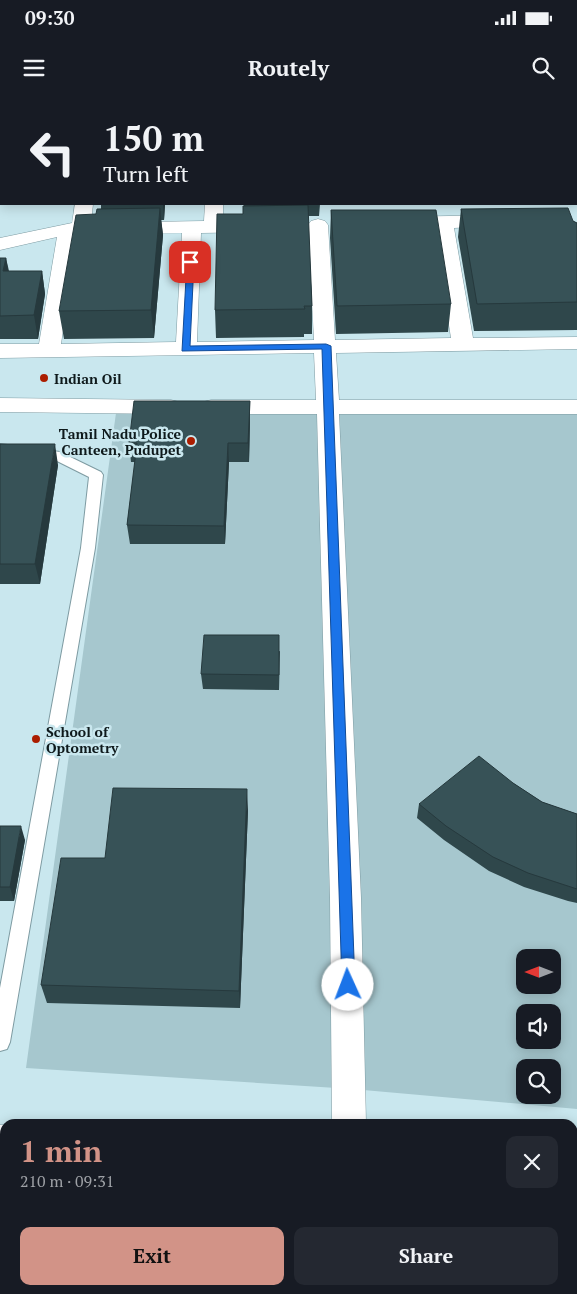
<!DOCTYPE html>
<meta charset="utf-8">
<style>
body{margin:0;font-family:"PT Serif",serif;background:#242831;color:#f1f3f6;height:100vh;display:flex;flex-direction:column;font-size:19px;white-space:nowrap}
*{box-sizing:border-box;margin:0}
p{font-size:16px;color:#9ea1a6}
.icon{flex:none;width:28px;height:28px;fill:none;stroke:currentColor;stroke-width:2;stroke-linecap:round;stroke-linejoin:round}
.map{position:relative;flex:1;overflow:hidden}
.drawer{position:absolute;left:0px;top:1019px;width:578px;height:176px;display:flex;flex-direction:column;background:#171b24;border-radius:15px 15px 0 0;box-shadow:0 2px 12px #0003}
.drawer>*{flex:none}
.guide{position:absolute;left:0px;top:0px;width:578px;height:105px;box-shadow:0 2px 12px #0003;background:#171b24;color:#f1f3f6;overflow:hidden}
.needle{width:32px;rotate:270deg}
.controls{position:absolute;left:516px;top:849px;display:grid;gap:10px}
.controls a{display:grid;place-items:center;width:45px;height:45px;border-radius:10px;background:#171b24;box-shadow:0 2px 12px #0003;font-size:25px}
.pin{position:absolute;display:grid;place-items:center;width:42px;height:42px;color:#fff;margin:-21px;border-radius:10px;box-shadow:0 2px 8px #0006}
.me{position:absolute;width:55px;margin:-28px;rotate:358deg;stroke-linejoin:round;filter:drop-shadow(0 0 4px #0008)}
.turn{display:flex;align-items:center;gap:18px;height:105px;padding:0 20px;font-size:22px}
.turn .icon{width:65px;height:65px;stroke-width:2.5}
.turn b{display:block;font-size:35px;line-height:42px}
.round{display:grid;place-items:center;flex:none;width:52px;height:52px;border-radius:10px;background:#242831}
.summary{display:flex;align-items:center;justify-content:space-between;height:85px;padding:0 20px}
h1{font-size:30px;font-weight:700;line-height:38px;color:#d29387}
.cta{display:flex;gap:10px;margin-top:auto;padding:10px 20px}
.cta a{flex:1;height:58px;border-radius:10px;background:#d29387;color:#111;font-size:20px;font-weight:700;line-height:58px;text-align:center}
.cta a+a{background:#242831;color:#f1f3f6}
.status{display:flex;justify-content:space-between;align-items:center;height:35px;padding:0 25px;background:#171b24;direction:ltr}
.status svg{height:14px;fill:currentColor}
header{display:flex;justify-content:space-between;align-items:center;height:65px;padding:0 20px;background:#171b24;font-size:22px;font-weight:700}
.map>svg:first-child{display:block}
.green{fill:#a6c7ce;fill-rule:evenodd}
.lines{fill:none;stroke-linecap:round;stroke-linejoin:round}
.service-casing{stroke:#7e9ba2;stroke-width:2}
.minor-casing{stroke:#7e9ba2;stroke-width:1}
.tertiary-casing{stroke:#7e9ba2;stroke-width:1}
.service{fill:#fff;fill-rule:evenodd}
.minor{fill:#fff;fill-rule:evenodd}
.tertiary{fill:#fff;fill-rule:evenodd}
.wall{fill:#2f474b}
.shaded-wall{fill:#26393d}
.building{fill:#375257;stroke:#26393d}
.route{fill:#1a73e8;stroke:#114b97}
.poi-dot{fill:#ab1d00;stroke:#c9e7ee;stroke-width:2}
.labels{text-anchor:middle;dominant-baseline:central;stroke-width:5;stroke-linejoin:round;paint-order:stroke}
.poi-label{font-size:14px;font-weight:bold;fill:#0e191b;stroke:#c9e7ee;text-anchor:start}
</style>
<div class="status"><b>09:30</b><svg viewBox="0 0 49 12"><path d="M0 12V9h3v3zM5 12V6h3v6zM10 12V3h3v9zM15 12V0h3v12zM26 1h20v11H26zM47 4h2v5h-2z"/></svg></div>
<header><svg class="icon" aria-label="menu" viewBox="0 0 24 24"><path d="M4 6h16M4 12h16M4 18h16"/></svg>Routely<svg class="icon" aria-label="search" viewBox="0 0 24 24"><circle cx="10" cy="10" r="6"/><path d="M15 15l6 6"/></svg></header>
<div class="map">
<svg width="577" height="1194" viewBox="0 0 577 1194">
<rect width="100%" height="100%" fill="#c9e7ee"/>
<path class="green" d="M577 307V1009L352 989 26 968 116 313ZM525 858H552V885H525ZM525 912H552V940H525ZM525 968H552V995H525Z"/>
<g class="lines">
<g class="service-casing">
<path id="service" d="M0 344 60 352 101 372 103 375 95 448 10 942 7 949 0 951V888L81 448 89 377 57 361 0 354Z
M5 1067V1104L0 1106V1070Z
M5 1181V1190H21L20 1194H0L2 1182Z"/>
</g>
<g class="minor-casing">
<path id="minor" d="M207 0H225V1H208Z
M544 0H562L563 1H545Z
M75 104H93L91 123 204 121 205 104H223V121L260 122 263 126 260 130 253 132 201 133 197 242 314 240 308 125 311 121 318 119 325 121 328 125 335 240 451 238 434 128 401 129 394 127 391 123 394 119 401 117 496 115 503 117 506 121 503 125 454 128 473 238 577 237V249L336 253 339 300H577V314H339L361 798 366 1024H332L330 798 317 314H211L203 312 200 307 203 302 211 300H316L314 253 0 258V244H39L57 137 0 150V138L72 123ZM182 133 176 242 61 244 77 135Z
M0 298 171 300 179 302 182 307 179 312 171 314 0 312Z
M336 1190H374V1194H336Z"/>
</g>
<g class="tertiary-casing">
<path id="tertiary" d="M0 1025H5V1059H0Z
M572 1068 577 1069V1105L572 1104Z"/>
</g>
<use href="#service" class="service"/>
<use href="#minor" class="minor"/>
<use href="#tertiary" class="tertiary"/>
</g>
<path class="wall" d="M0 0 1 1V47H0Z
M101 104H165L164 120H161L163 135 154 238 64 239 59 211 96 114 101 109Z
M244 104H320L319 116H308L312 206V234H304V237L216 238 215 210 243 114Z
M461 109 573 121 577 123V230L474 231 458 137Z
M331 110 451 204 448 232 336 234 330 138Z
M0 158H6L9 171H42L45 194 38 239H0Z
M250 301V320L249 362H229L225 444H130L127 425 135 362H131L129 343Z
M0 344 58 365 40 484H0Z
M280 551 279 590 203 589 201 574Z
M513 683 542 702 577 714V803L568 801 524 787 489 771 444 740 417 718 419 704Z
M248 710 240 908 47 903 41 885 105 758Z
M0 726 25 740 14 801H0Z
M499 1190H572L577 1194H498Z"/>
<path class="shaded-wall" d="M163 104H165L164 120Z
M160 108 163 135 154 238 151 210Z
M6 158 10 181 3 171Z
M42 171 45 194 38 239 34 215Z
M250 301V320L249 362 248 343Z
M228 343 229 362 225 444 224 426Z
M55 344 58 365 40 484 35 464Z
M247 689 248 710 240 908 239 891Z
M21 726 25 740 14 801 10 787Z"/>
<path class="building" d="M0 0H171V1H1V24H0Z
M244 0H314L315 1H244Z
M308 105 312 206H304L305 209 215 210 217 114H243V106Z
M160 108 151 210 59 211 76 115 96 114 97 109Z
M568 108 573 121 577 123V202L477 204 461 109Z
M331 110H436L451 204 337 206Z
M0 158H6L3 171H42L34 215 0 216Z
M134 301H250L248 343H228L224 426 127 425 137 343H129Z
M0 344H55L35 464H0Z
M204 535H279V575L201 574Z
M479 656 513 683 542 702 577 714V789L528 773 493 757 446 726 419 704Z
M113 688 247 689 239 891 41 885 61 758H105Z
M0 726H21L10 787H0Z
M572 1179H577V1194H505V1190H572Z
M86 1190H288L287 1194H86Z"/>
<path class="route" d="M187 160 194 162 190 246 326 244 331 246 355 885 353 890 348 891 344 890 342 885 322 249 182 251Z"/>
<g class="poi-dot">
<circle cx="44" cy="278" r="5"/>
<circle cx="191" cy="341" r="5"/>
<circle cx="36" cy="639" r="5"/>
</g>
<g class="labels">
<g class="poi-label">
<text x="54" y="278">Indian Oil</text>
<text x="181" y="333" text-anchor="end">Tamil Nadu Police<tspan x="181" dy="16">Canteen, Pudupet</tspan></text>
<text x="46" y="631">School of<tspan x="46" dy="16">Optometry</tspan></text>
</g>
</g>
</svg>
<div class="controls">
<a><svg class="needle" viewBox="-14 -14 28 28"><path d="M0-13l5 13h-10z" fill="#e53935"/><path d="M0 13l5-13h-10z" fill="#9ea1a6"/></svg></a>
<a><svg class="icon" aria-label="sound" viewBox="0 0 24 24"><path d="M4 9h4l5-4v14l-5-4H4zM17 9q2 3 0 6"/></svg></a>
<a><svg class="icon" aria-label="search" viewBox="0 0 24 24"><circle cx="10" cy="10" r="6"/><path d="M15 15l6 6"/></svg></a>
</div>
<div class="pin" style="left:190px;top:162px;background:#d93025"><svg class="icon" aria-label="arrive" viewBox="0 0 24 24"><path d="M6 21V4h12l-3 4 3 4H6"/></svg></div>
<svg class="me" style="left:348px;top:885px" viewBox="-20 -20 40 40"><circle r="19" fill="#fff"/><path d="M0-13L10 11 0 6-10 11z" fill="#1a73e8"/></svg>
<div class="guide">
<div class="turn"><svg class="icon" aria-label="left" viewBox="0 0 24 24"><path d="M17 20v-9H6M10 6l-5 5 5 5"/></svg><div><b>150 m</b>Turn left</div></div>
</div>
<section class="drawer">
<div class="summary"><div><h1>1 min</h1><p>210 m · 09:31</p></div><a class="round"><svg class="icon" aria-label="close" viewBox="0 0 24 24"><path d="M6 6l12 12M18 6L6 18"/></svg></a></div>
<div class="cta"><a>Exit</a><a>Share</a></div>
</section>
</div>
